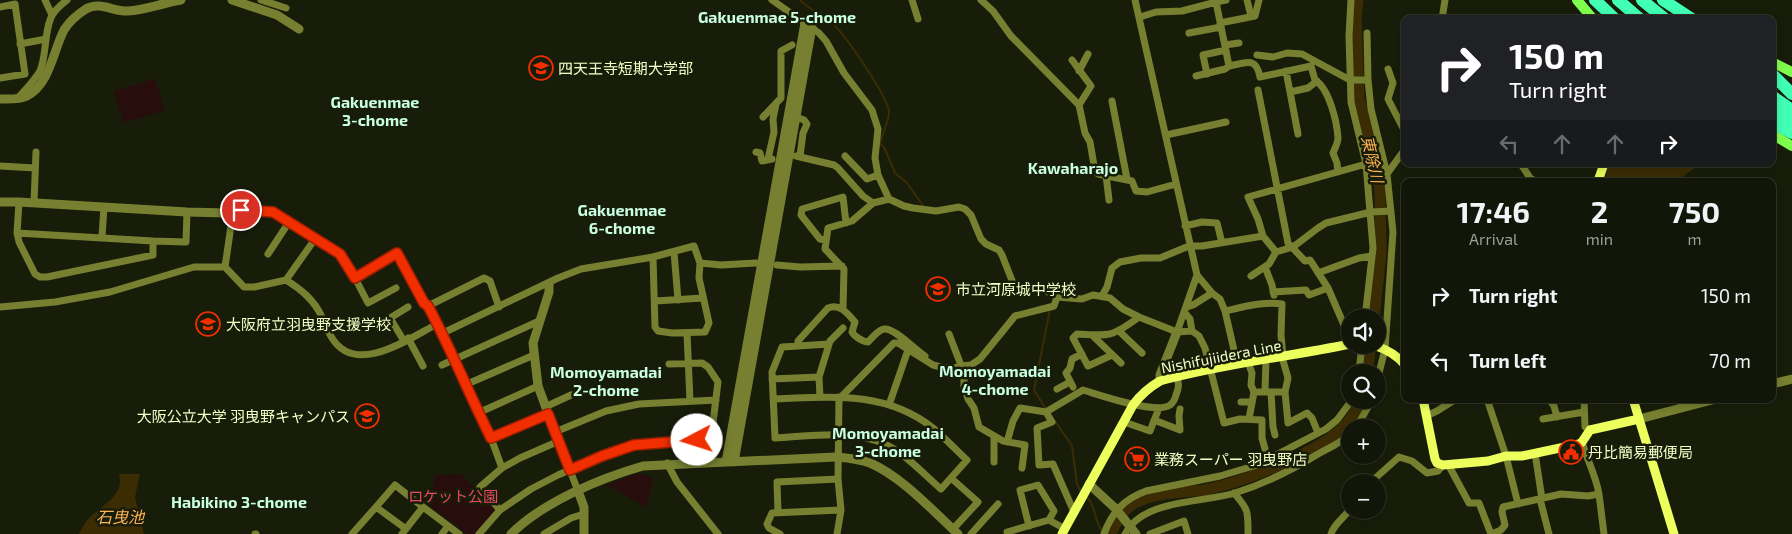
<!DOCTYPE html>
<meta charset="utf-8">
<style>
body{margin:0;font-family:"Exo 2","Noto Sans JP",sans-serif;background:#1f2316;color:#f1f3f6;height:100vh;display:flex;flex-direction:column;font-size:19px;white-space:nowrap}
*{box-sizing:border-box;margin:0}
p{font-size:16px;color:#9c9f9c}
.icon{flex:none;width:28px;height:28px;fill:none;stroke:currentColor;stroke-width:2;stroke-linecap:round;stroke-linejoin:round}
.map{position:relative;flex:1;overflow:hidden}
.side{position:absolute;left:1401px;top:178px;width:375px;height:225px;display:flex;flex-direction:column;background:#121608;border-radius:10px;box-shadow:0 2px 8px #0003,0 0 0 1px #313529}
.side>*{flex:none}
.guide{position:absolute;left:1401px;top:15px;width:375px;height:152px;border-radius:10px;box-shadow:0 2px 8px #0003,0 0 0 1px #313529;background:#202124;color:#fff;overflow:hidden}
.tools{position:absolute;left:1341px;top:309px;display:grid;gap:10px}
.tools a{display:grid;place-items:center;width:45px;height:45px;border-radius:50%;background:#121608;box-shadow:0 2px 8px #0003,0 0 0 1px #313529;font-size:25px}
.pin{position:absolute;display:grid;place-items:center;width:42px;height:42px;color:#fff;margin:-21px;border:2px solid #fff;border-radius:50%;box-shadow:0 1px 5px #0007}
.me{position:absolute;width:55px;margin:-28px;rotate:265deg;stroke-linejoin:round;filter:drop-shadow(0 0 4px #0008)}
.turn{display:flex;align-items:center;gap:18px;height:105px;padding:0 25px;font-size:22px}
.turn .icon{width:65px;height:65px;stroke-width:2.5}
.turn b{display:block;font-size:35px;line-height:42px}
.lanes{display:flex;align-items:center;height:48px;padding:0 25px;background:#0003;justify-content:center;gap:25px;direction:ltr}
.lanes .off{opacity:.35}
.eta{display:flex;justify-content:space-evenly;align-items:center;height:85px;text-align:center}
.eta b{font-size:30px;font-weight:700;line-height:35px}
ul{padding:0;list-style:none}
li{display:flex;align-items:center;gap:15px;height:65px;padding:0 25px}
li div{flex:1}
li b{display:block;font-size:19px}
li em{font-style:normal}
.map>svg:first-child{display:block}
.green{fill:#270e0c}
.water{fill:#3b2c04}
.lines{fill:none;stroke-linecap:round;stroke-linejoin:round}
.stream{stroke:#3b2c04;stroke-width:2}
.river{stroke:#3b2c04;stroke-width:11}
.minor{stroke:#768030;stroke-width:7}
.tertiary{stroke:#768030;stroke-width:9}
.secondary{stroke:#ecff5d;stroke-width:9}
.primary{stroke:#7fff4d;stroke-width:10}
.motorway{stroke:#41ffb5;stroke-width:12}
.motorway-bridge{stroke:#41ffb5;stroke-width:12}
.route-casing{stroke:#9d1e00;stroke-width:12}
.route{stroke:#f12e00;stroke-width:9}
.labels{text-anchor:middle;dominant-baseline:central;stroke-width:5;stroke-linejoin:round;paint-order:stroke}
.poi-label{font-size:15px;fill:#f3ffc6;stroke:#181d0a;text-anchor:start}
.street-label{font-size:15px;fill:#f3ffc6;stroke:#181d0a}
.park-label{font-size:15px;fill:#e94862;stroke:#181d0a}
.neighbourhood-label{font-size:16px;font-weight:bold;fill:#c8ffe1;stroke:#181d0a}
.water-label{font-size:16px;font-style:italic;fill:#ffb354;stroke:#181d0a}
</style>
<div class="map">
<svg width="1792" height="534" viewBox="0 0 1792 534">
<rect width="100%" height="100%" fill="#181d0a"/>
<path class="green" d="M155 79 165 110 123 123 114 91Z
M461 474 496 511 475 534H467L427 504 436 475Z
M643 474 654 479 646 507 606 485 631 475Z"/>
<path class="water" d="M1609 164H1700L1677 181H1604Z
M119 474H140L135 497 144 534H79C83 526 88 517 96 512 108 502 124 493 119 474Z"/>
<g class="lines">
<path class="stream" d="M800 0C810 10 824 16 834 25 846 36 887 96 889 111 890 119 882 134 880 144L884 147 895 173 907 183 924 207
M1046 409 1034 390 1050 309
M1055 421 1072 446 1077 484 1081 492
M1087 497C1096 506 1094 522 1103 532"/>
<path class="river" d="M1358 0 1356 19 1359 98 1378 173 1380 193 1381 254 1374 318
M1367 372 1371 345
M1111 534C1117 521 1123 508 1137 502 1157 492 1182 493 1204 490 1241 483 1323 452 1347 423 1353 417 1357 408 1361 400"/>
<path class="minor" d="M45 0 52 15
M261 0 286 8
M772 0 819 33 826 41 844 73 872 110 878 129 875 158 878 175 889 199 904 206 913 208 936 211 959 207 965 209 971 215 981 239 986 244 999 250 1002 255 1013 283 1018 287 1044 290 1057 297 1082 299 1093 295 1110 298 1123 309 1139 317 1177 332 1192 331 1199 336 1205 348 1224 423 1240 419 1262 420V438L1268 460
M912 0 918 19
M981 0 993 11 1011 36 1079 105 1085 133 1090 142 1095 171 1098 174 1132 181 1136 191 1147 192 1176 184
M1135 0 1197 275 1212 293 1220 299 1225 311 1237 363
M1216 0V2L1226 0
M1247 0 1251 16
M1351 0 1349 36 1351 102 1366 164
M0 7 15 4 25 74 0 78
M1140 17 1156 12 1182 11 1216 2 1229 66C1246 63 1256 56 1260 77L1311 66 1315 80C1329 88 1337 122 1338 138 1338 143 1335 148 1333 153L1337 163 1338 172
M1442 19 1445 0
M1220 23 1255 16 1259 0
M1189 33 1221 27
M1367 33 1368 80 1371 109 1387 174 1393 232 1385 349 1378 377
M20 44 46 39
M1225 45 1239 43
M1257 55 1273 57 1287 53 1302 54 1350 80H1368
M1072 60 1091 86 1079 105
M1388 69 1393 83 1388 99 1405 132
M1079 71 1088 54
M1286 71 1298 134
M1207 74 1203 55 1226 50
M1196 76 1225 69 1229 66
M1258 90 1288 243 1305 261 1310 260 1328 288 1347 332 1349 344
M1290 92 1308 88 1317 81
M18 98C25 90 34 81 40 71 47 55 44 27 53 14 56 9 62 4 67 0
M1112 101 1127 179
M763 117 781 98V51L792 45
M796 117 804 120 807 124 803 133 800 156
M1166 135 1226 122
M756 152 760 153 762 161 772 159
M796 156 834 165 838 168 863 196 873 203
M845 156 867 179 878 175
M768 159 774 132 773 119 776 104
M1521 164 1530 178 1535 181
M0 166 35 168
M1387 174 1405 149
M1106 175 1109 200
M19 202 17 233 19 242 35 274 40 277H47L153 255V241
M34 203 36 152
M1185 226 1202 222 1217 223 1222 243
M17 233 153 241 186 242 187 212
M1263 236 1258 219 1248 197 1366 164 1373 248 1365 318
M102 237 104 207
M825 240 820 239 801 215 802 209 843 197 846 223
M694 246 700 263 699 278 709 323 705 332 672 333 658 331 655 327 653 257Z
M674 252 678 300
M397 253 424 303 428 306 455 359 465 385 491 438 502 468
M268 254 289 222
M700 263 721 265 756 263
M777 265 800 267 842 266
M225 267 233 212
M1265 267 1272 285 1274 295
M1318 273 1359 258 1372 256
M1251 276 1269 264 1276 252
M355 278 368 303 396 288
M286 280 315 239
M1273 292 1306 290 1309 295 1328 288
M1102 296 1107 287 1112 268 1120 262 1141 258H1160L1189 246H1202L1263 236 1276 252 1293 247 1318 228 1326 223 1371 212 1391 211
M655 301 703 298
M428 306 484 278 490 281 499 307
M0 307 55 302 110 292 194 267H225L244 287H254L286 280C302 290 314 300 322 317 325 324 328 332 332 338 356 377 410 338 437 324
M1187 307 1193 305 1212 293
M843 309 844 269 825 249 828 228 852 221 873 203 889 199
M1225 311C1243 307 1264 301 1282 304L1281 335 1283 357
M1185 313 1190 319 1192 331
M390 318 404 341
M382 323 408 307
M1119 331 1142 353
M1177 332 1197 275
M443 333 558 278 581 269 653 257
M687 333 690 401
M949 334 964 373V386L968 399 974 408 979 427 1003 441 1025 445 1022 468
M1093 336 1121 363
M408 338 423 366
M798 346V341L828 308C840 303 848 314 855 322L852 332C854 336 863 342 868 342 872 338 878 330 884 329 894 327 916 351 925 356
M1112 355 1088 366 1073 338 1077 334C1110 336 1112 337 1139 317
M1248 362 1252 373 1251 385 1254 392 1249 419
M442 365 539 321
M1359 372 1362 345
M772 379 819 377
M465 385 534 355
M1073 387 1066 373 1070 368 1072 359 1082 354
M1057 389 1070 382
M1254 392H1285L1288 378 1282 357
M1265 392 1266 359
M1271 392 1273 427 1275 435
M1285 392 1288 423 1307 413 1312 418 1318 433
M842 396 894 343H898L933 365 944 368 971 365 980 359 1015 316 1054 306 1057 297
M820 397 819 377 830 341 843 328
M773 399C830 397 885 390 933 428 945 438 955 449 967 460L941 489C926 476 912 461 897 451 862 427 815 436 775 438V437L772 372 782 347 829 344
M1487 399 1506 456 1518 504
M1549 399 1554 406 1557 417
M1584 399 1585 427 1590 430
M1241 402H1252
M889 405 908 350
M545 407 571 395
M1046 412 1052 422 1037 428 1039 465 1053 464 1074 512
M478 413 538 386
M1426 416 1437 411 1456 399
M1543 419 1584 412
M1154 420 1180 430 1179 416 1180 409
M1124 422 1150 431 1159 408
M1356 428 1372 400
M491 438 548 414
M1007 442 1013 421 1020 408 1046 412 1083 390C1100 395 1156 415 1170 405 1173 403 1175 399 1176 395 1179 388 1179 384 1177 376
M1582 442C1587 460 1596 476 1599 494
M1535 453 1542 499
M994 462V437
M667 463 677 482 718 534
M1449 466 1469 503H1479L1491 534
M951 478 978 502 953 529
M1371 482 1399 457 1412 461 1427 473 1438 471 1443 465
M578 491 555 432 606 411 639 404 716 400
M1234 493C1249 510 1248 512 1248 534
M1540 499 1549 534
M500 510 480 487 502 468 520 458 559 441
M778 512 777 482 838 479
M1029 526 1020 490 1038 485 1054 511 1049 520
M406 529 376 507 395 485 423 507
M1007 532 1049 520 1065 529
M255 534H256
M352 534 376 507
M402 534 423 507 459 534
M442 534 448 526
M479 534 500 510 531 489 558 475 602 456 633 445 711 439 718 382 708 367 702 363 669 364
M544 534 571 518 584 514
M780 534 769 528 767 524 772 513 841 510
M837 534 841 510 838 479 839 397
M971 534 998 504
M1104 534C1112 512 1124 499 1146 491L1220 476 1257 465 1326 429 1337 420 1352 400
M1125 534C1143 499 1202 503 1235 493 1264 484 1292 470 1318 454 1329 448 1341 443 1350 434
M1150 534 1184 521 1188 534
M1331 534C1334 524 1344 518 1350 509
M1492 534 1501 530 1505 525 1502 512 1503 507 1561 494 1588 496 1599 494 1604 534"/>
<path class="tertiary" d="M232 0 277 15 299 29
M0 99C8 99 19 100 27 96 50 84 53 51 64 30 69 22 78 14 86 9 100 1 114 12 128 11 145 10 163 3 181 0
M1 202H19L187 212 226 213 241 210 273 212 340 254 355 278 397 253
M549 284V292L533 343 538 386 555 432
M1160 381V375L1177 332
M1772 384 1792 379
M1639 419 1716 399
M726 462 805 23
M734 462 812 27
M1089 484 1116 509 1136 534
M578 491 584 507V534
M511 534C543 502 601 478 643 466L836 457C847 458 859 459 870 463 901 476 933 511 958 534"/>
<path class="secondary" d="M1598 181 1604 164
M1373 345C1386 349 1397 355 1405 365
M1423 399 1435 459 1437 463 1443 465 1488 461 1506 456H1522L1579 444 1582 442 1590 430 1639 419
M1633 399 1674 534
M1062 534 1133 405C1141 394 1148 388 1160 381 1222 364 1287 357 1350 344"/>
<path class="primary" d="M1577 0 1593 19
M1772 62 1792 72
M1772 134 1792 146"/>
<path class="motorway" d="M1595 0 1615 19
M1618 0 1640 19
M1663 0 1692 19
M1772 74 1792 94
M1772 96 1792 110
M1772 110 1792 123
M1772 122 1792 133"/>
<path class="motorway-bridge" d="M1642 0 1665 19"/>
</g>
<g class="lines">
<g class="route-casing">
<path id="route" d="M241 210 273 212 340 254 355 278 397 253 424 303 428 306C451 349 469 394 491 438L548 414 570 470 602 456 634 445 697 440"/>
</g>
<use href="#route" class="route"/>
</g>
<defs>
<g id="university-ring" transform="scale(1.25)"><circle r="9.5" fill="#181d0a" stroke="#f12e00" stroke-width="1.5"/><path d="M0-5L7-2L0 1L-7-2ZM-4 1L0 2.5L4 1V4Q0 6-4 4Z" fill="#f12e00"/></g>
<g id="school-ring" transform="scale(1.25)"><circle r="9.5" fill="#181d0a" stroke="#f12e00" stroke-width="1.5"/><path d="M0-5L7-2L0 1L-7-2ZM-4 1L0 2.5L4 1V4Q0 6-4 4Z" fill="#f12e00"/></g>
<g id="civic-ring" transform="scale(1.25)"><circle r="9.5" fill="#181d0a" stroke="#f12e00" stroke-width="1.5"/><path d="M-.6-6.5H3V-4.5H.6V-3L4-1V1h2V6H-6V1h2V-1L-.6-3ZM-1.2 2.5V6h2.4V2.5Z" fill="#f12e00"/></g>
<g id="supermarket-ring" transform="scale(1.25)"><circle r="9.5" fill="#181d0a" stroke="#f12e00" stroke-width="1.5"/><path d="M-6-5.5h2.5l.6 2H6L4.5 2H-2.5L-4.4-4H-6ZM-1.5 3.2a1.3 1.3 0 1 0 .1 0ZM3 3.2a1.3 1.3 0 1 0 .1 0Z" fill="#f12e00"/></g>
</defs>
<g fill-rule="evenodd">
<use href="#university-ring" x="541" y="68"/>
<use href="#school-ring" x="938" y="289"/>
<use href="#school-ring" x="208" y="324"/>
<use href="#university-ring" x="367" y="416"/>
<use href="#civic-ring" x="1571" y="452"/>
<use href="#supermarket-ring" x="1137" y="459"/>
</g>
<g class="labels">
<g class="poi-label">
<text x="558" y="68">四天王寺短期大学部</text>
<text x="956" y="289">市立河原城中学校</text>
<text x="226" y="324">大阪府立羽曳野支援学校</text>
<text x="350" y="416" text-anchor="end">大阪公立大学 羽曳野キャンパス</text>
<text x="1588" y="452">丹比簡易郵便局</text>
<text x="1154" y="459">業務スーパー 羽曳野店</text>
</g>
<g class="street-label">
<text transform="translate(1221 356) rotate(-11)">Nishifujiidera Line</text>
</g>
<g class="park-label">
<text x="453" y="496">ロケット公園</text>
</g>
<g class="neighbourhood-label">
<text x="777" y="16">Gakuenmae 5-chome</text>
<text x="375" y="101">Gakuenmae<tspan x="375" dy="18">3-chome</tspan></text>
<text x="1073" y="167">Kawaharajo</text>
<text x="622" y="209">Gakuenmae<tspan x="622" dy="18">6-chome</tspan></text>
<text x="995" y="370">Momoyamadai<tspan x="995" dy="18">4-chome</tspan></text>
<text x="606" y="371">Momoyamadai<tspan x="606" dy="18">2-chome</tspan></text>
<text x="888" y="432">Momoyamadai<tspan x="888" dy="18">3-chome</tspan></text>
<text x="239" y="501">Habikino 3-chome</text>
</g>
<g class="water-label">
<text transform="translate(1373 159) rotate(77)">東除川</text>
<text x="120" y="516">石曳池</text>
</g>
</g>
</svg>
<div class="tools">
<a><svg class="icon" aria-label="sound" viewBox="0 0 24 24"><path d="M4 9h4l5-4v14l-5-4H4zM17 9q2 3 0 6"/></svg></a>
<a><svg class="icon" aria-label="search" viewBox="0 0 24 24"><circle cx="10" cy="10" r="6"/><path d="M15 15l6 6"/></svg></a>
<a>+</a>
<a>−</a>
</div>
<div class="pin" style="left:241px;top:210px;background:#d93025"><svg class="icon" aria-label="arrive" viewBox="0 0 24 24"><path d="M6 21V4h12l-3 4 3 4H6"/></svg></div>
<svg class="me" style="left:697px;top:440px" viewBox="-20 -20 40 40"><circle r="19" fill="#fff"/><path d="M0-13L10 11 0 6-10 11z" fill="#f12e00"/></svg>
<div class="guide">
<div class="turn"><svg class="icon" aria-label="right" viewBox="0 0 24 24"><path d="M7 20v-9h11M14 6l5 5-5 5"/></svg><div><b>150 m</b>Turn right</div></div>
<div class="lanes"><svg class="icon off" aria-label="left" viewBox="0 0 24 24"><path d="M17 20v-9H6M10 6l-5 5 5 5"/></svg><svg class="icon off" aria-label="ahead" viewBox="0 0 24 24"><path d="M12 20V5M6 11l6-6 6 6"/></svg><svg class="icon off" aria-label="ahead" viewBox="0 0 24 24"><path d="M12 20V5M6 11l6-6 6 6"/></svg><svg class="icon" aria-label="right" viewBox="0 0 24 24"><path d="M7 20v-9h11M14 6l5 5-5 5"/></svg></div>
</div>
<section class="side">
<div class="eta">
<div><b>17:46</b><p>Arrival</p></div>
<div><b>2</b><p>min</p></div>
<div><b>750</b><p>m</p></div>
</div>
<ul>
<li><svg class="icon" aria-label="right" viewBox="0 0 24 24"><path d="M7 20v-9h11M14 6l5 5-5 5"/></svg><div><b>Turn right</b></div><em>150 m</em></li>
<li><svg class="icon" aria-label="left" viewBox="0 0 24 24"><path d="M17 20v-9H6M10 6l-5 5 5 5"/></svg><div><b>Turn left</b></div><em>70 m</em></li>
</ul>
</section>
</div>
